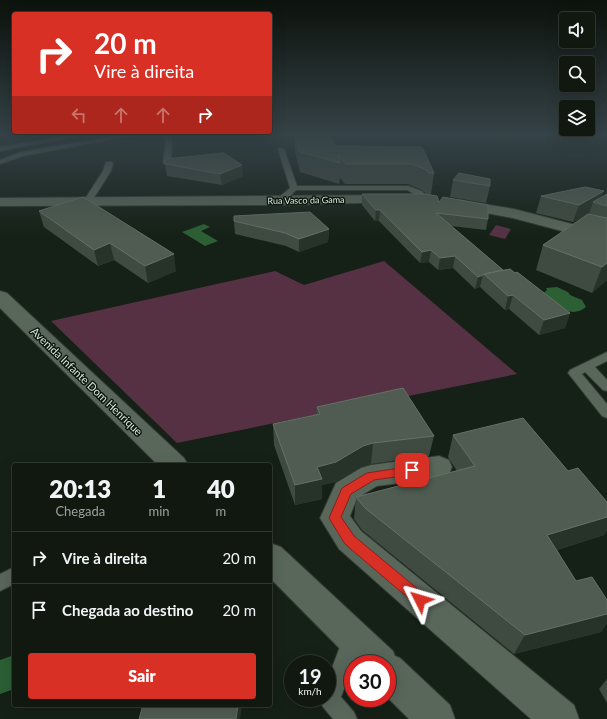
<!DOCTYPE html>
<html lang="pt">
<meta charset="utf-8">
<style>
body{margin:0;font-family:Lato,sans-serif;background:#192119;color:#f1f3f6;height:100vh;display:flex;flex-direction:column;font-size:15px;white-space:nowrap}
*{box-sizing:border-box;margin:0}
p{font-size:13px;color:#9ca09f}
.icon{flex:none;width:22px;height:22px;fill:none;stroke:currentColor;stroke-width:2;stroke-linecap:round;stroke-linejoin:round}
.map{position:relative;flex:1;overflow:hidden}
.details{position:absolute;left:12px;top:463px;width:260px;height:244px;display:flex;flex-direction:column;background:#101810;border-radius:4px;box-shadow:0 4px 16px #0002,0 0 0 1px #303730}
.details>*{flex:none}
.hud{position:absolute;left:12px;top:12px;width:260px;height:122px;border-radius:4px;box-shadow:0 4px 16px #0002,0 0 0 1px #303730;background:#d93025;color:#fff;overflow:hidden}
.controls{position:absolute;left:559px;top:12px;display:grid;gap:8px}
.controls a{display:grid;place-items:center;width:36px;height:36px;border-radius:4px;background:#101810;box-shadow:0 4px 16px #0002,0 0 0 1px #303730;font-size:20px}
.speed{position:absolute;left:284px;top:655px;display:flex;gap:8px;font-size:20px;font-weight:700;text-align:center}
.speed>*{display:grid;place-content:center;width:52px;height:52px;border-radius:50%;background:#101810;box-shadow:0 4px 16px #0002,0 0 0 1px #303730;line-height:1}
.speed small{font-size:10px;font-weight:400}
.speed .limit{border:6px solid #d22;background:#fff;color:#111}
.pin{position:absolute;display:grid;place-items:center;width:34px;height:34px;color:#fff;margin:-17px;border-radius:8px;box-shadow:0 2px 6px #0006}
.me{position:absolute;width:44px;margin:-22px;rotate:310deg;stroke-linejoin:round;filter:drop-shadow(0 0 3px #0008)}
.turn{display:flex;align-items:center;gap:14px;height:84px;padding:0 16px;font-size:18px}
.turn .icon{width:52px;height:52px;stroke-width:2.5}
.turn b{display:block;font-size:28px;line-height:34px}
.lanes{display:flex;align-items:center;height:38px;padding:0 16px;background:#0003;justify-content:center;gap:20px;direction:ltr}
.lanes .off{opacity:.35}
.eta{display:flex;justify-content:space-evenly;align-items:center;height:68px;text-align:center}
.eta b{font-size:24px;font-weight:800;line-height:28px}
.primary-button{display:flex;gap:8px;margin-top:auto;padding:8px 16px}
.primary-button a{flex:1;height:46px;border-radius:4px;background:#d93025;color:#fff;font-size:16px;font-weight:800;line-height:46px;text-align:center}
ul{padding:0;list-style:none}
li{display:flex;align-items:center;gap:12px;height:52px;padding:0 16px;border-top:1px solid #303730}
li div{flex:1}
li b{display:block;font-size:15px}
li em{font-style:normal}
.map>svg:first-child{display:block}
.green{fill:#563144}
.water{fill:#2c5f34}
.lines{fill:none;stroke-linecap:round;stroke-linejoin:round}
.service-casing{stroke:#323a33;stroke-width:2}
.minor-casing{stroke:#323a33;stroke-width:2}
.tertiary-casing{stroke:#323a33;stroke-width:2}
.service{fill:#59665a;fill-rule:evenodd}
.minor{fill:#59665a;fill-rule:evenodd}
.tertiary{fill:#59665a;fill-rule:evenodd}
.wall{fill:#3f4b40}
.shaded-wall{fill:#273328}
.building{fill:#505c51;stroke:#657166}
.route{fill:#d93025;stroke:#8d1f18}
.labels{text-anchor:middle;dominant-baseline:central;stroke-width:3;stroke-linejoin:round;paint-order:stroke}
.far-street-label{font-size:9px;fill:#dbe3dc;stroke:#0c170d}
.street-label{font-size:11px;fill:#dbe3dc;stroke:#0c170d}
</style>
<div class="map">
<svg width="607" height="719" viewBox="0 0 607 719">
<rect width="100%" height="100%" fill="#152016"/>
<path class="green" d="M496 225 511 229 505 239 489 235Z
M384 261 517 374 177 443 51 321 275 271 304 285Z"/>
<path class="water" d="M204 224 210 227 201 231 218 241 205 246 182 232Z
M557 287 568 292 570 295 582 300 586 307C570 320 556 304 543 294L547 290 546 288Z
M14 655V689L0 694V660Z"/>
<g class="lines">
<g class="service-casing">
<path id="service" d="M69 135H84L0 151V147Z
M121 135H136L23 156 0 164V160L21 152Z
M161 135H168L172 139 171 163 167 165 163 163 166 140Z
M279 148 284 149 297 186H408L422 191 428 199 427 201H421L416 195 407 190H296L283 203H277V199L290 188 278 149Z
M106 162H112L113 164 111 171 90 204H84L83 202 103 171Z
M607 352V361L595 367 607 380V391L603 390 585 372 582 374 607 404V418L602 416 568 373 570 370Z
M14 567V584L0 591V574Z
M352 630 359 633 362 640 341 697 354 712 357 719H333L323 707 320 700 321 698H327V681L345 633Z"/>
</g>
<g class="minor-casing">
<path id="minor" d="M393 195 398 196 400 199 398 202 280 205 0 206V198Z
M459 200 514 209 607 233V243L513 218 454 207 452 204 454 201Z
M439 456 449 460 452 467 449 474 439 478 377 486 357 498 350 516 361 531 574 705 579 719H531L339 549 320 518 336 483 361 468 371 465Z"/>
</g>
<g class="tertiary-casing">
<path id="tertiary" d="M0 291 7 293 184 458 188 465H158L0 308Z
M270 543 281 547 393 651 395 656 400 658 450 705 455 719H409L387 697V664H355L270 578Z"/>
</g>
<use href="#service" class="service"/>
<use href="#minor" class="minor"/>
<use href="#tertiary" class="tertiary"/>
</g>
<path class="wall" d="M294 135H330L335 146 422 147 434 173 431 194H426L422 190 408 184H345L340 178 339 184 300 172 295 152Z
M165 164 243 176 222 185 167 176Z
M453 180 490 186 486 203 450 197Z
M362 194 439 202 488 219 486 230 451 226 503 270 515 273 570 313 565 328 539 335 509 309 505 310 480 287 475 289 453 268 438 270 429 262 420 263 379 221H375L362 205Z
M607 194V280L592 293 536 270 543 245 587 215 573 222 536 213 541 196 602 197Z
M39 211 176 271 148 283 114 260 98 266 44 227Z
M234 221 329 229 328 242 299 252 286 246 235 234Z
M317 407 434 436 429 456 371 464 361 467 335 482 322 485V499L295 505 274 445 273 424 316 415Z
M453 435 568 471 607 502V530L604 535 557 550 576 581 607 600V623L601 632 514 654 362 530 354 519 356 497 457 471 448 457Z
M607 679V703L599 689Z"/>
<path class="shaded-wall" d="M242 165 243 176 222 185 220 174Z
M604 191 599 204 593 202 589 214 573 222 579 205Z
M376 210H380L379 221H375Z
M329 229 328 242 299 252V239Z
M110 243 114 260 98 266 94 250Z
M431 250 429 262 420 263 422 252Z
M174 254 176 271 148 283 145 266Z
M455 256 453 268 438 270 440 258Z
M607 263V280L592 293 602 267Z
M483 275 480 287 475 289 478 277Z
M513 295 509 309 505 310 508 296Z
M570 313 565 328 539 335 544 320Z
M373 443 371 464 361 467 335 482 322 485V499L295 505V485L317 467 363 446Z
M607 517V530L604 535 537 556 547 535Z
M607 614V623L601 632 514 654 525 635Z
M238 705H242L240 719H236Z"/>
<path class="building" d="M295 135H330L335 146 422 147 434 173H429L425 169 411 164H346L338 155 340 163 300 152Z
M224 153 242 165 220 174 165 164 166 159Z
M459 173 490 179V186L453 180Z
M585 187 604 191 579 205 541 196Z
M362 194H425L437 196 439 202 443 197 488 205V219L436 213 503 270 484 274 483 275 478 277 455 256 440 258 431 250 422 252 380 210H376Z
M607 194V206L593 202Z
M83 197 174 254 145 266 110 243 94 250 39 211Z
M310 212 329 229 299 239 285 233 234 221V216Z
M588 214 607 218V263L602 267 543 245Z
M510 269 515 273 517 272 570 313 544 320 513 295 508 296 484 274Z
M403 388 434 436 373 443 363 446 336 462 317 467 322 479 295 485 273 424 320 414 317 407Z
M523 418 568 471 578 468 607 502V517L547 535 576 581 592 577 607 600V614L525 635 365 508 356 497 475 466 453 435Z
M143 705 158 706V705H238L236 719H139Z"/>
<linearGradient id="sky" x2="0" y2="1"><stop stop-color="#0c120c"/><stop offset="0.57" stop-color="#354247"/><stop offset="1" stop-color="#354247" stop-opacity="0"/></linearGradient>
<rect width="607" height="236" fill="url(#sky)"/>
<path class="route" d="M412 466 416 467 417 470 416 474 374 480 351 494 341 517 354 536 425 595 427 600 425 604 420 606 415 604 345 544 329 518 342 488 367 473Z"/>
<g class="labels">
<g class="far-street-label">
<text transform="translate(306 200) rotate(-1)">Rua Vasco da Gama</text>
</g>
<g class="street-label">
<text transform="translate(87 381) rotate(44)">Avenida Infante Dom Henrique</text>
</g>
</g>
</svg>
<div class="controls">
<a><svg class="icon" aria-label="sound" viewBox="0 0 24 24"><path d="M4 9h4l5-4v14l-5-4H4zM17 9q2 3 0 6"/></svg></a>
<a><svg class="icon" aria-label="search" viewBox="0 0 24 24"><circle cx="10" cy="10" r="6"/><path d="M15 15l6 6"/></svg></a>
<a><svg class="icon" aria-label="layers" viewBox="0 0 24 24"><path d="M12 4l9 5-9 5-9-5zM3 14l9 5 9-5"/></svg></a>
</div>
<div class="speed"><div>19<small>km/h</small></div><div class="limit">30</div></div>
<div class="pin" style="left:412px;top:470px;background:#d93025"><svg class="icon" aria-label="arrive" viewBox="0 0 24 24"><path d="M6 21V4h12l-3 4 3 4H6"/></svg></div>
<svg class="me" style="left:420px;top:600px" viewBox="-20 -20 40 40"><path d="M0-17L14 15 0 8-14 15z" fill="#d93025" stroke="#fff" stroke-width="4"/></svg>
<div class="hud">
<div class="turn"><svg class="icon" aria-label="right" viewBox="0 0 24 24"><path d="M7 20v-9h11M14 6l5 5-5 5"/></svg><div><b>20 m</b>Vire à direita</div></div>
<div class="lanes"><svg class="icon off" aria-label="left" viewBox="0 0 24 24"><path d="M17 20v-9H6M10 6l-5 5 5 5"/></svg><svg class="icon off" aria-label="ahead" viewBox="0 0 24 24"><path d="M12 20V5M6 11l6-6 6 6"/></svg><svg class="icon off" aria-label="ahead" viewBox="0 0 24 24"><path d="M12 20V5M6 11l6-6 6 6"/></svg><svg class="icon" aria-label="right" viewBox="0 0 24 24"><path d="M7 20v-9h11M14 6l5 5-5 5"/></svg></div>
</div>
<section class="details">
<div class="eta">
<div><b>20:13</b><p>Chegada</p></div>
<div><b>1</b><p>min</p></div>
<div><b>40</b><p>m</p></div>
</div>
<ul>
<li><svg class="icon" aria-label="right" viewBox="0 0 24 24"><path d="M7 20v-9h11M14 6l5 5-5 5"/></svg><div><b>Vire à direita</b></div><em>20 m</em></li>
<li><svg class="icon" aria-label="arrive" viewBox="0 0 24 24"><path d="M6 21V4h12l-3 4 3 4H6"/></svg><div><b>Chegada ao destino</b></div><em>20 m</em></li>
</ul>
<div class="primary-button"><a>Sair</a></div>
</section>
</div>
